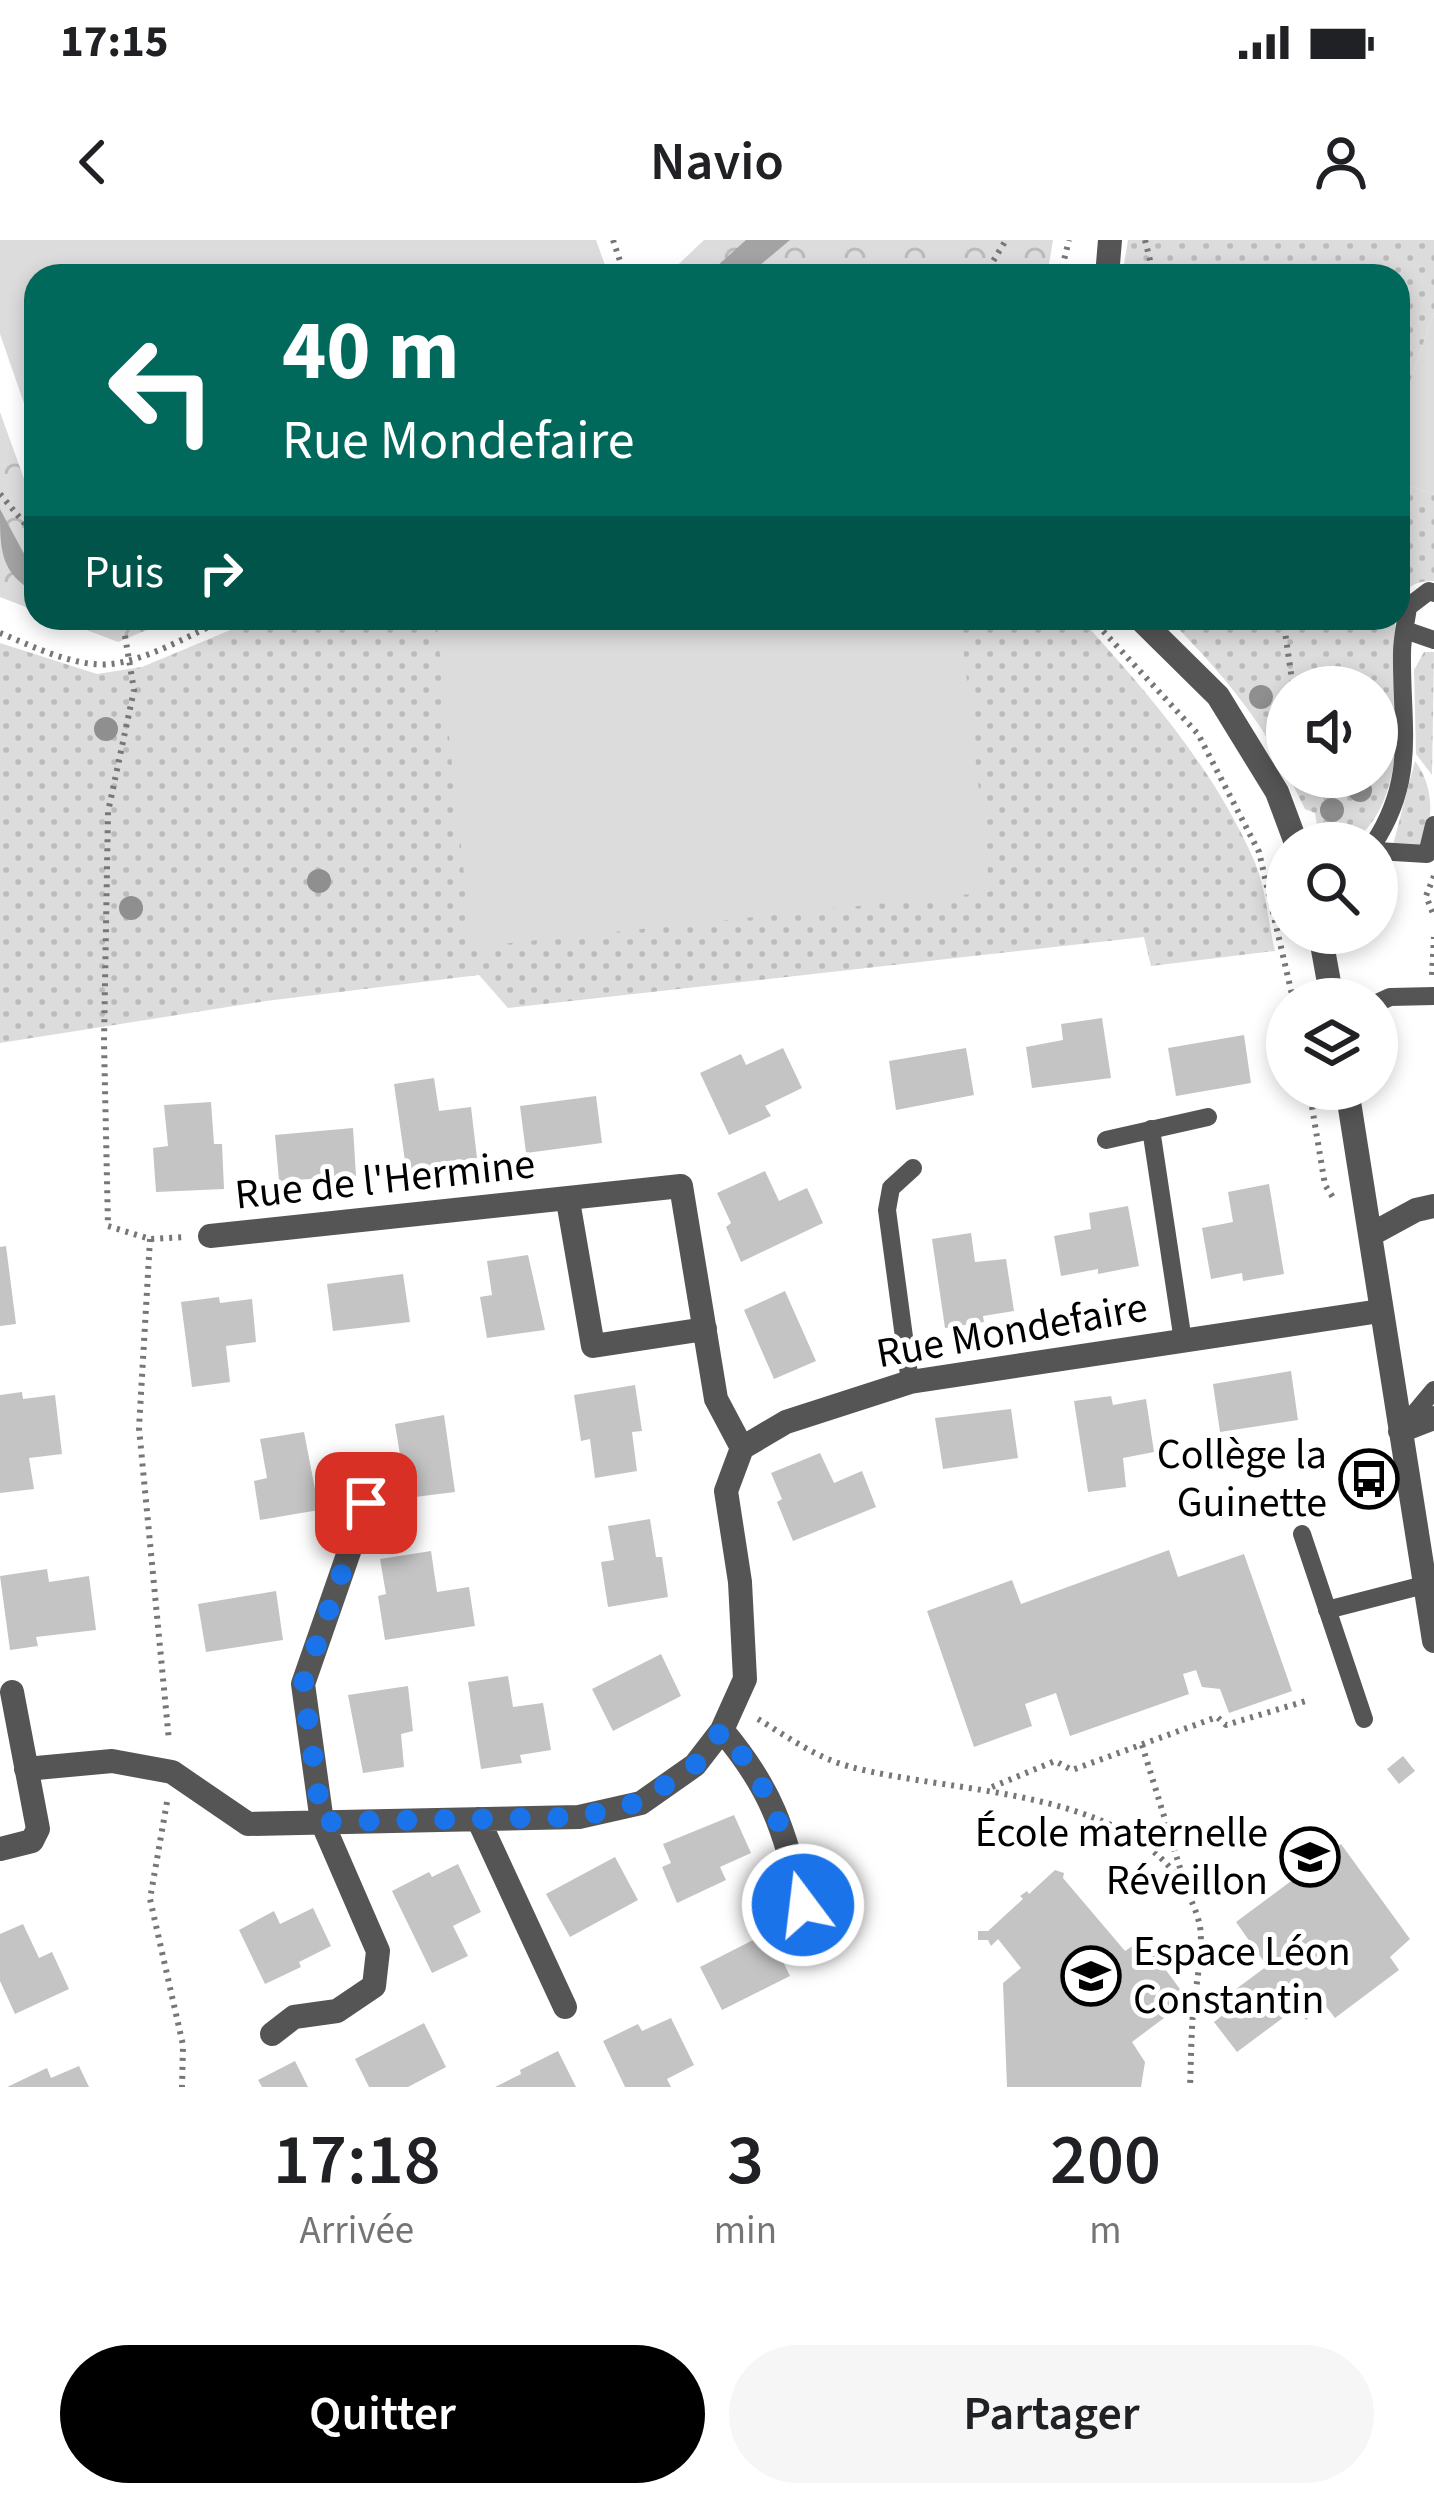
<!DOCTYPE html>
<html lang="fr">
<meta charset="utf-8">
<style>
body{margin:0;font-family:"Source Sans 3",sans-serif;background:#f6f6f6;color:#202124;height:100vh;display:flex;flex-direction:column;font-size:45px;white-space:nowrap}
*{box-sizing:border-box;margin:0}
p{font-size:39px;color:#757577}
.icon{flex:none;width:66px;height:66px;fill:none;stroke:currentColor;stroke-width:2;stroke-linecap:round;stroke-linejoin:round}
.map{position:relative;height:1847px;overflow:hidden}
.drawer{display:flex;flex-direction:column;background:#fff;flex:1}
.drawer>*{flex:none}
.top-card{position:absolute;left:24px;top:24px;width:1386px;height:366px;border-radius:36px;box-shadow:0 6px 18px #0003;background:#00695c;color:#fff;overflow:hidden}
.controls{position:absolute;left:1266px;top:426px;display:grid;gap:24px}
.controls a{display:grid;place-items:center;width:132px;height:132px;border-radius:50%;background:#fff;box-shadow:0 6px 18px #0003;font-size:60px}
.pin{position:absolute;display:grid;place-items:center;width:102px;height:102px;color:#fff;margin:-51px;border-radius:24px;box-shadow:0 6px 18px #0006}
.me{position:absolute;width:132px;margin:-66px;rotate:345deg;stroke-linejoin:round;filter:drop-shadow(0 0 9px #0008)}
.turn{display:flex;align-items:center;gap:42px;height:252px;padding:0 60px;font-size:54px}
.turn .icon{width:156px;height:156px;stroke-width:2.5}
.turn b{display:block;font-size:84px;line-height:102px}
.then{display:flex;align-items:center;height:114px;padding:0 60px;background:#0003;gap:24px;font-size:45px}
.eta{display:flex;justify-content:space-evenly;align-items:center;height:204px;text-align:center}
.eta b{font-size:72px;font-weight:600;line-height:84px}
.cta{display:flex;gap:24px;margin-top:auto;padding:24px 60px}
.cta a{flex:1;height:138px;border-radius:72px;background:#000;color:#fff;font-size:48px;font-weight:600;line-height:138px;text-align:center}
.cta a+a{background:#f6f6f6;color:#202124}
.status{display:flex;justify-content:space-between;align-items:center;height:84px;padding:0 60px;background:#fff;direction:ltr}
.status svg{height:33px;fill:currentColor}
header{display:flex;justify-content:space-between;align-items:center;height:156px;padding:0 60px;background:#fff;font-size:54px;font-weight:600}
.map>svg:first-child{display:block}
.grass{fill:url(#grass-dots)}
.forest{fill:url(#forest-crowns)}
.pitch{fill:#dcdcdc}
.water{fill:#a3a3a3}
.building{fill:#c4c4c4}
.lines{fill:none;stroke-linecap:round;stroke-linejoin:round}
.path{stroke:#777;stroke-width:6;stroke-dasharray:3 6;stroke-linecap:butt}
.service{stroke:#555;stroke-width:18}
.minor{stroke:#555;stroke-width:24}
.tree{fill:#8f8f8f}
.route{stroke:#1a73e8;stroke-width:21;stroke-dasharray:0 37.8}
.labels{text-anchor:middle;dominant-baseline:central;stroke-width:10;stroke-linejoin:round;paint-order:stroke}
.street-label{font-size:42px;fill:#000;stroke:#fff}
.poi-label{font-size:42px;fill:#000;stroke:#fff;text-anchor:end}
</style>
<div class="status"><b>17:15</b><svg viewBox="0 0 49 12"><path d="M0 12V9h3v3zM5 12V6h3v6zM10 12V3h3v9zM15 12V0h3v12zM26 1h20v11H26zM47 4h2v5h-2z"/></svg></div>
<header><svg class="icon" aria-label="back" viewBox="0 0 24 24"><path d="M15 5l-7 7 7 7"/></svg>Navio<svg class="icon" aria-label="person" viewBox="0 0 24 24"><circle cx="12" cy="8" r="4"/><path d="M4 21q1-7 8-7t8 7"/></svg></header>
<div class="map">
<svg width="1434" height="1847" viewBox="0 0 1434 1847">
<defs>
<pattern id="grass-dots" width="8" height="8" patternUnits="userSpaceOnUse" patternTransform="scale(3)"><rect width="8" height="8" fill="#dcdcdc"/><path d="M2 2h.1M6 6h.1" fill="none" stroke="#bbb" stroke-width="1.8" stroke-linecap="round"/></pattern>
<pattern id="forest-crowns" width="20" height="18" patternUnits="userSpaceOnUse" patternTransform="scale(3)"><rect width="20" height="18" fill="#dcdcdc"/><path d="M2 6a3 3 0 1 1 6 0M12 15a3 3 0 1 1 6 0" fill="none" stroke="#bbb"/></pattern>
</defs>
<rect width="100%" height="100%" fill="#fff"/>
<path class="grass" d="M1128 0H1434V72L1398 178V36H1122Z
M1398 242 1434 254V341C1416 341 1407 346 1398 361Z
M259 378H1080C1147 452 1213 527 1254 620 1266 647 1268 682 1275 711L1151 726 1144 697 508 768 479 735 266 761 0 803V403L97 434 142 427Z
M1168 378H1395C1396 443 1412 555 1356 599L1318 591 1315 573 1305 569 1289 537H1377V447H1287V533C1257 473 1214 425 1168 378Z
M1424 412H1434L1432 535 1416 514 1414 430Z
M1415 521C1434 546 1434 578 1422 608L1393 605Z"/>
<path class="forest" d="M704 0H1053L1047 36H666Z
M0 172 36 272V371L0 357Z
M55 378H176L118 402Z"/>
<path class="pitch" d="M0 0H596L609 36H36V198L0 94Z
M1434 72V254L1398 242V178Z
M436 378H960L990 652 472 707Z"/>
<path class="water" d="M746 0H790L747 36H706Z
M0 269 23 312 36 325V353C0 333 0 310 0 269Z"/>
<path class="building" d="M1102 778 1111 838 1032 848 1026 807 1063 800 1061 784Z
M1244 795 1251 843 1176 856 1168 808Z
M783 808 802 848 765 866 771 876 729 895 700 833 741 814 746 825Z
M966 808 974 855 896 870 889 821Z
M434 838 439 871 471 867 477 918 446 923 448 930 407 935 394 844Z
M596 856 602 903 526 913 520 866Z
M211 862 214 904H222L224 949 156 952 153 908 168 906 164 865Z
M353 888 356 936 279 941 275 895Z
M765 931 779 961 807 948 823 983 741 1022 726 987 731 983 717 953Z
M1269 944 1284 1034 1243 1041 1242 1033 1211 1039 1202 988 1233 982 1228 952Z
M1128 966 1139 1026 1098 1034V1029L1061 1036 1054 996 1091 989 1089 973Z
M971 993 975 1022 1006 1019 1014 1071 983 1076 984 1082 945 1088 932 999Z
M6 1006 16 1084 0 1086V1007Z
M528 1015 545 1090 487 1098 480 1057 492 1055 487 1021Z
M403 1034 410 1082 333 1091 327 1044Z
M785 1051 816 1121 774 1139 744 1070Z
M219 1057 220 1063 252 1059 256 1102 226 1106 230 1142 192 1147 181 1062Z
M1291 1131 1298 1180 1220 1192 1213 1144Z
M635 1145 642 1191 632 1192 637 1231 595 1238 590 1199 581 1201 574 1155Z
M22 1152 23 1159 55 1155 62 1214 29 1218 34 1249 0 1253V1155Z
M1111 1156 1113 1165 1146 1159 1154 1212 1123 1218 1126 1247 1088 1252 1074 1161Z
M1011 1169 1018 1218 943 1229 935 1178Z
M444 1175 455 1252 407 1258 395 1184Z
M304 1192 319 1270 260 1280 254 1241 267 1238 260 1199Z
M820 1213 834 1243 862 1231 876 1267 793 1301 777 1262 782 1259 771 1233Z
M650 1279 656 1317H662L668 1357 608 1367 601 1322 614 1320 608 1286Z
M1169 1310 1178 1337 1244 1314 1292 1451 1229 1473 1220 1449 1202 1447 1196 1430 1183 1434 1189 1454 1070 1496 1056 1453 1025 1464 1032 1486 974 1507 927 1371 1012 1340 1021 1364Z
M431 1311 437 1352 469 1347 475 1386 385 1400 378 1356 386 1354 380 1319Z
M47 1329 49 1342 89 1336 96 1390 36 1397 38 1406 10 1410 0 1336Z
M276 1351 283 1400 206 1412 198 1364Z
M661 1414 681 1456 613 1491 592 1449Z
M508 1436 513 1467 543 1463 551 1510 520 1515 522 1523 481 1529 468 1442Z
M408 1446 413 1491 401 1494 404 1527 363 1533 348 1455Z
M1403 1516 1415 1531 1399 1544 1387 1529Z
M734 1575 751 1613 720 1627 726 1640 677 1663 662 1627 671 1623 663 1604Z
M1341 1604 1410 1699 1390 1717 1399 1730 1335 1778 1325 1765 1306 1780 1296 1768 1237 1812 1214 1782 1228 1771 1220 1761 1267 1726 1236 1682Z
M615 1617 638 1660 570 1697 546 1654Z
M458 1624 481 1672 453 1686 468 1716 432 1733 392 1651 429 1632 432 1637Z
M1055 1630 1064 1633 1063 1638 1125 1711 1143 1699 1188 1760 1132 1802 1145 1822 1141 1847H1007L1003 1743 1021 1728 998 1699 991 1706 988 1700H978V1691H988L1023 1659 1020 1656 1027 1651 1029 1654Z
M313 1668 331 1706 299 1722 301 1727 265 1744 239 1690 274 1671 280 1684Z
M23 1684 39 1718 52 1712 69 1749 15 1774 0 1741V1694Z
M769 1692 790 1736 722 1770 700 1727Z
M671 1778 694 1825 667 1839 671 1847H625L603 1801 638 1784 642 1791Z
M424 1783 446 1827 408 1847H369L355 1819Z
M558 1811 576 1847H495L521 1834 520 1830Z
M295 1821 308 1847H262L258 1840Z
M79 1826 89 1847H7L47 1828 51 1838Z"/>
<g class="lines">
<path class="path" d="M613 0 625 36
M1145 0 1154 36
M984 36 1006 0
M1060 36 1069 0
M0 254 36 297
M122 378 134 450 108 572 104 802 108 986 150 999 186 997
M1091 378 1198 494 1259 612 1293 759
M1283 378 1293 447
M0 393C32 406 76 428 111 424 151 419 191 394 228 378
M1434 636 1426 656 1434 676
M1432 735 1434 697
M1309 849 1325 945 1334 959
M150 999 139 1188 169 1501
M758 1479C786 1496 817 1518 848 1526 957 1557 1161 1544 1199 1682 1205 1704 1195 1749 1193 1773 1191 1798 1191 1823 1190 1847
M1142 1505 1185 1644
M992 1547 1055 1521 1072 1530 1217 1477 1226 1485 1309 1460
M167 1562 150 1659 183 1805 182 1847"/>
<path class="service" d="M1405 390 1434 400
M1374 603C1417 537 1401 486 1402 413 1402 398 1406 382 1408 367L1429 351 1434 353
M1377 611 1427 614 1434 585
M1377 763 1390 757 1434 756
M1151 889 1183 1101
M1106 900 1208 877
M910 1142 887 970 891 948 913 928
M1403 1187 1434 1150
M1302 1294 1364 1479
M1327 1370 1424 1345"/>
<path class="minor" d="M1107 36 1110 0
M1139 378 1218 456 1277 552 1296 603
M1320 693 1332 759
M1347 849 1434 1401
M568 961 593 1106 705 1089
M1370 995 1416 970 1434 966
M210 996 681 946 716 1159 742 1208
M1400 1191 1434 1178
M722 1490C774 1552 783 1589 803 1665
M26 1529 112 1521 172 1532 248 1584 579 1577 641 1563 695 1525 722 1490 745 1439 740 1342 726 1251 742 1208 786 1182 910 1142 1380 1071
M478 1579 565 1767
M0 1609 32 1601 38 1589 12 1452
M272 1794 294 1777 337 1771 374 1746 378 1711 322 1582 303 1444 366 1263"/>
</g>
<g class="tree">
<circle cx="1261" cy="457" r="12"/>
<circle cx="106" cy="489" r="12"/>
<circle cx="1360" cy="550" r="12"/>
<circle cx="1332" cy="570" r="12"/>
<circle cx="319" cy="641" r="12"/>
<circle cx="131" cy="668" r="12"/>
</g>
<g class="lines">
<path class="route" d="M366 1263 303 1444 322 1582 579 1577 640 1562 695 1525 722 1490C774 1552 783 1589 803 1665"/>
</g>
<defs>
<g id="bus-ring" transform="scale(3)"><circle r="9.5" fill="#fff" stroke="#000" stroke-width="1.5"/><path d="M-5-6H5V4H4V6H2V4H-2V6H-4V4H-5ZM-3.5-4V0h7V-4ZM-3.5 1.2v1.5H-2V1.2ZM2 1.2v1.5H3.5V1.2Z" fill="#000"/></g>
<g id="school-ring" transform="scale(3)"><circle r="9.5" fill="#fff" stroke="#000" stroke-width="1.5"/><path d="M0-5L7-2L0 1L-7-2ZM-4 1L0 2.5L4 1V4Q0 6-4 4Z" fill="#000"/></g>
</defs>
<g fill-rule="evenodd">
<use href="#bus-ring" x="1369" y="1239"/>
<use href="#school-ring" x="1310" y="1617"/>
<use href="#school-ring" x="1091" y="1736"/>
</g>
<g class="labels">
<g class="street-label">
<text transform="translate(385 940) rotate(-6)">Rue de l'Hermine</text>
<text transform="translate(1012 1091) rotate(-10)">Rue Mondefaire</text>
</g>
<g class="poi-label">
<text x="1327" y="1215">Collège la<tspan x="1327" dy="48">Guinette</tspan></text>
<text x="1268" y="1593">École maternelle<tspan x="1268" dy="48">Réveillon</tspan></text>
<text x="1133" y="1712" text-anchor="start">Espace Léon<tspan x="1133" dy="48">Constantin</tspan></text>
</g>
</g>
</svg>
<div class="controls">
<a><svg class="icon" aria-label="sound" viewBox="0 0 24 24"><path d="M4 9h4l5-4v14l-5-4H4zM17 9q2 3 0 6"/></svg></a>
<a><svg class="icon" aria-label="search" viewBox="0 0 24 24"><circle cx="10" cy="10" r="6"/><path d="M15 15l6 6"/></svg></a>
<a><svg class="icon" aria-label="layers" viewBox="0 0 24 24"><path d="M12 4l9 5-9 5-9-5zM3 14l9 5 9-5"/></svg></a>
</div>
<div class="pin" style="left:366px;top:1263px;background:#d93025"><svg class="icon" aria-label="arrive" viewBox="0 0 24 24"><path d="M6 21V4h12l-3 4 3 4H6"/></svg></div>
<svg class="me" style="left:803px;top:1665px" viewBox="-20 -20 40 40"><circle r="17" fill="#1a73e8" stroke="#fff" stroke-width="3"/><path d="M0-11L8 9 0 5-8 9z" fill="#fff"/></svg>
<div class="top-card">
<div class="turn"><svg class="icon" aria-label="left" viewBox="0 0 24 24"><path d="M17 20v-9H6M10 6l-5 5 5 5"/></svg><div><b>40 m</b>Rue Mondefaire</div></div>
<div class="then">Puis<svg class="icon" aria-label="right" viewBox="0 0 24 24"><path d="M7 20v-9h11M14 6l5 5-5 5"/></svg></div>
</div>
</div>
<section class="drawer">
<div class="eta">
<div><b>17:18</b><p>Arrivée</p></div>
<div><b>3</b><p>min</p></div>
<div><b>200</b><p>m</p></div>
</div>
<div class="cta"><a>Quitter</a><a>Partager</a></div>
</section>
